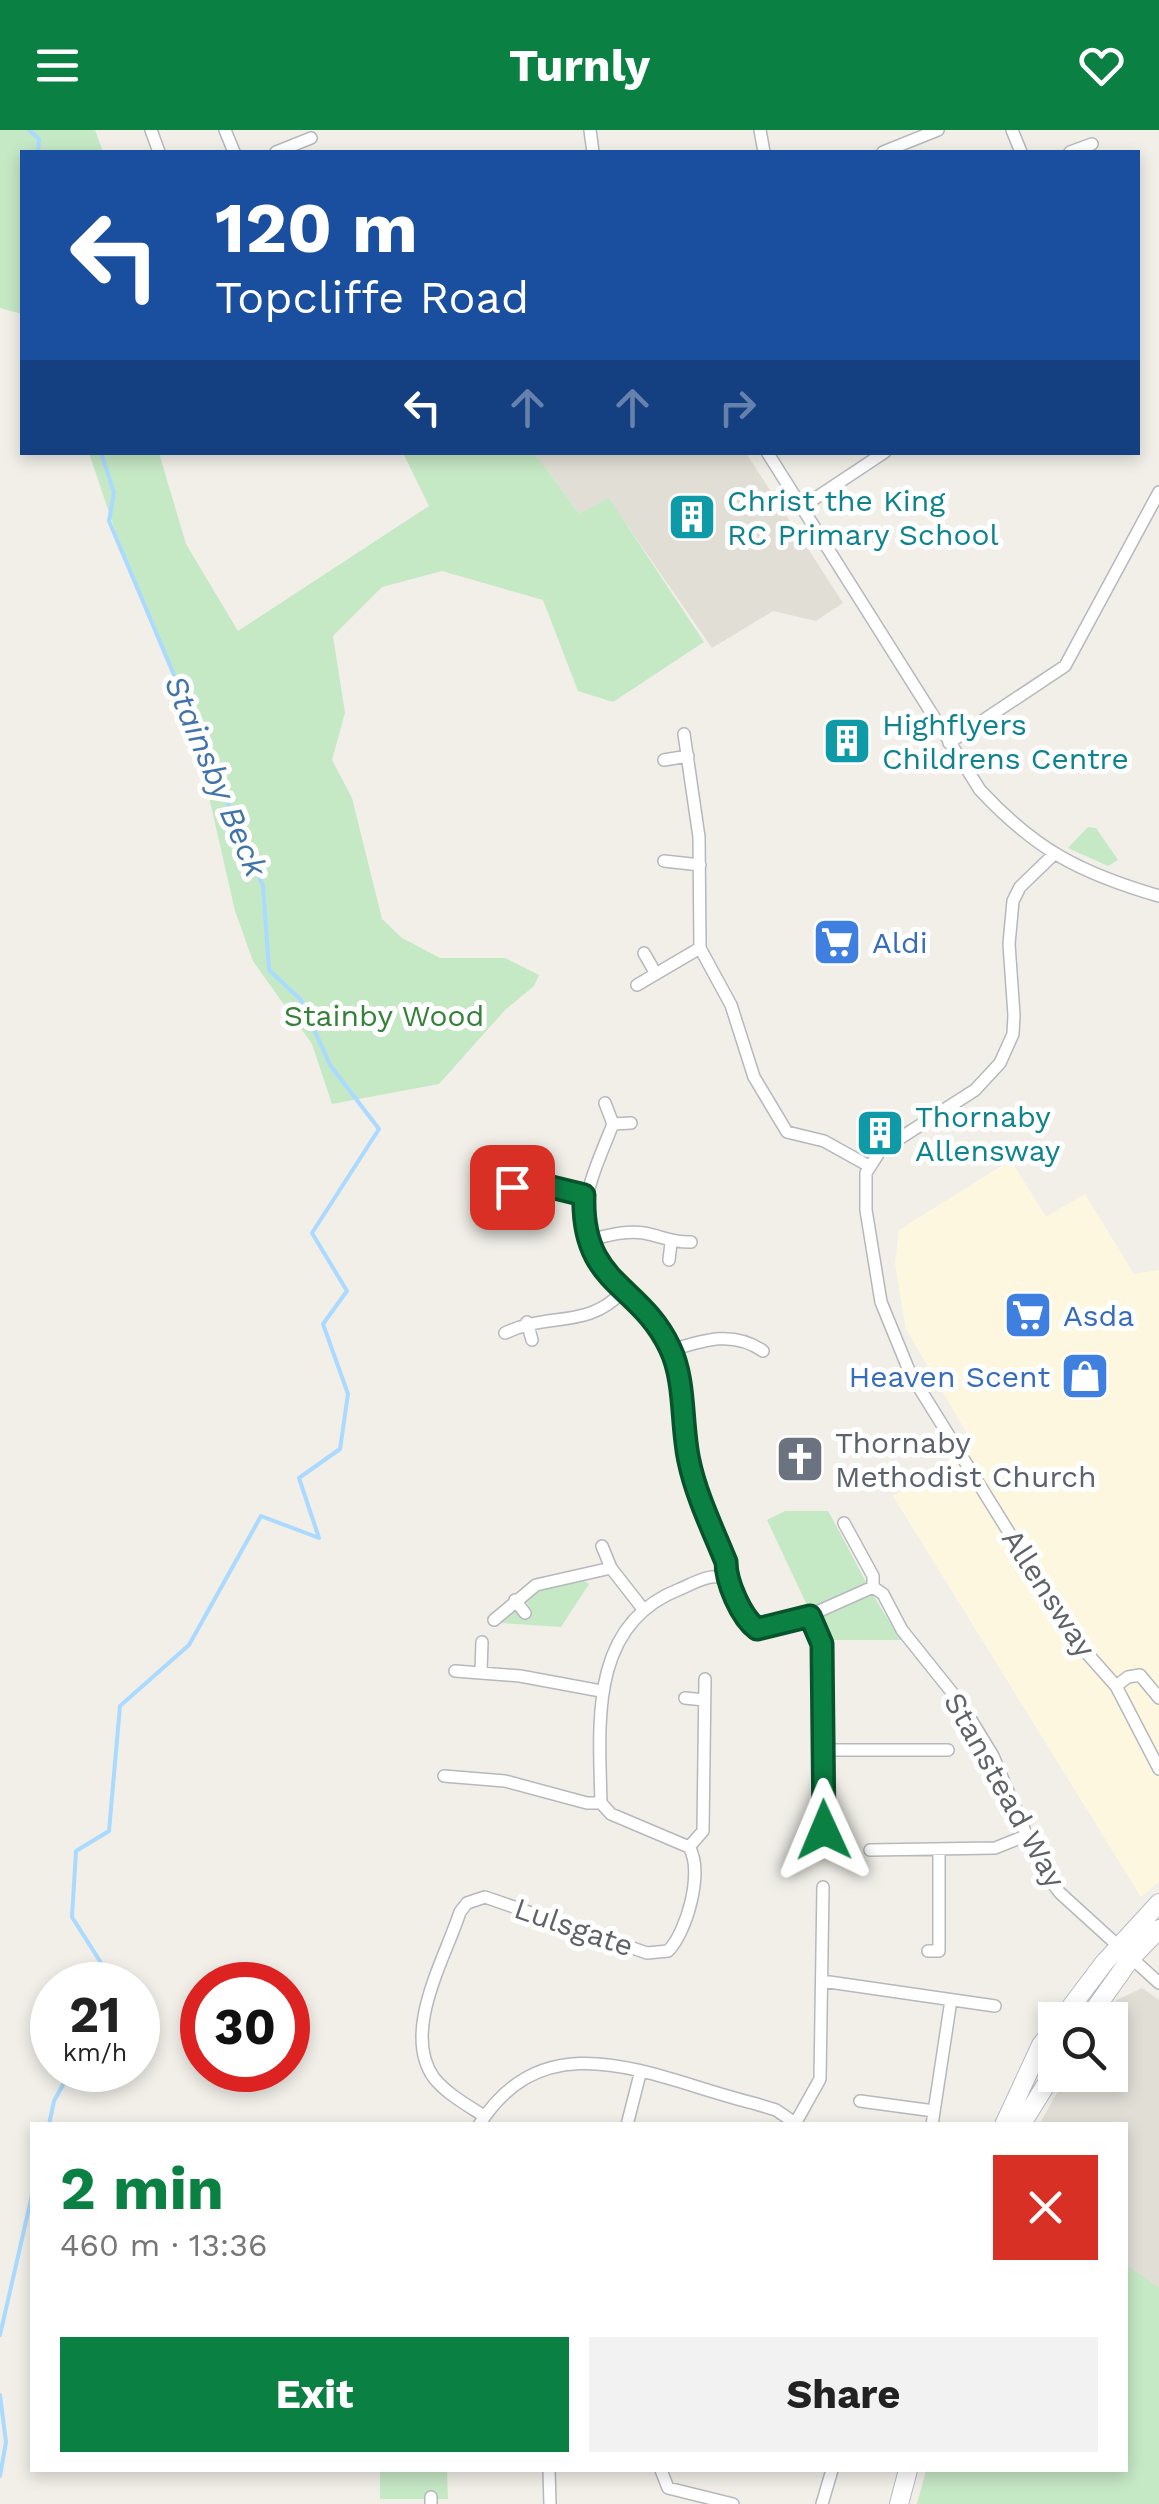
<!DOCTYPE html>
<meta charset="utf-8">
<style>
body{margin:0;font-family:"Work Sans",sans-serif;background:#f2f2f2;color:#222;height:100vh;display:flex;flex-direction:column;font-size:38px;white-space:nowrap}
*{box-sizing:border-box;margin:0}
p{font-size:32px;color:#767676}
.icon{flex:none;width:55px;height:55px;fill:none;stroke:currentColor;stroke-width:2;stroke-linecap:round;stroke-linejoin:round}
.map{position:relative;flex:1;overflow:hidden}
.drawer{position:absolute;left:30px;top:1992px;width:1098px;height:350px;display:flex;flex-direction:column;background:#fff;border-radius:0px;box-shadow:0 5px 15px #0003}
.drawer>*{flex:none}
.hud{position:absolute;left:20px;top:20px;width:1120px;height:305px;border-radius:0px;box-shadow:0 5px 15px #0003;background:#1a4fa0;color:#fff;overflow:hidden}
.buttons{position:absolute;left:1038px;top:1872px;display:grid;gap:20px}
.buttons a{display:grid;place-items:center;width:90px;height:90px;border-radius:0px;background:#fff;box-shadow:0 5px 15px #0003;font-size:50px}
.speed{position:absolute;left:30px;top:1832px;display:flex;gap:20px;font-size:50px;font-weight:700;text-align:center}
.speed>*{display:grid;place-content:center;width:130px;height:130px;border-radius:50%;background:#fff;box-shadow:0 5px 15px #0003;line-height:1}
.speed small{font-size:25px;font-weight:400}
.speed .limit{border:15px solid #d22;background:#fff;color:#111}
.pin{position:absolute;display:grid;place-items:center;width:85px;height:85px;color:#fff;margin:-42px;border-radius:20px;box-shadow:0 5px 15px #0006}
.me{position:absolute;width:110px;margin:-55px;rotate:359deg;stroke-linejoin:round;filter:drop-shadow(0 0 8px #0008)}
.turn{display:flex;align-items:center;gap:35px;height:210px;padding:0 30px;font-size:45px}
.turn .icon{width:130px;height:130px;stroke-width:2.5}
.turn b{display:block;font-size:70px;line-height:85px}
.lanes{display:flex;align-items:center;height:95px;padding:0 30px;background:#0003;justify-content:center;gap:50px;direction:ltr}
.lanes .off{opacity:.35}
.round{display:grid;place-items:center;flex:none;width:105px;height:105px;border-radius:0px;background:#f2f2f2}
.headline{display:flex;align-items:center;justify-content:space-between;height:170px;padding:0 30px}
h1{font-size:60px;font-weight:700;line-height:75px;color:#0b8043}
.button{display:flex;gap:20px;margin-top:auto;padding:20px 30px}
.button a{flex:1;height:115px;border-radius:0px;background:#0b8043;color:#fff;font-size:40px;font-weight:700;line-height:115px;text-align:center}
.button a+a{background:#f2f2f2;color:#222}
header{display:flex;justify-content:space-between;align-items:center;height:130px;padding:0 30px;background:#0b8043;color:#fff;font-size:45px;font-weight:700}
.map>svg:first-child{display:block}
.commercial{fill:#fef7e0}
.education{fill:#e1ded6}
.green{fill:#c5e8c5}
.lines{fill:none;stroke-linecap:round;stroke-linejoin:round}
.stream{stroke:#aadaff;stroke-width:4}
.street-casing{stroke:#b5b8bc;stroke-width:14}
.secondary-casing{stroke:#b6babf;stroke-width:20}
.street{stroke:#fff;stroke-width:11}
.secondary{stroke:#fff;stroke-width:18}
.route-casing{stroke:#07532c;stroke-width:25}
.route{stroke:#0b8043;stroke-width:18}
.labels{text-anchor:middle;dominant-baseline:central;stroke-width:10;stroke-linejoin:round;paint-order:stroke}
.culture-label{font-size:30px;fill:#0d838f;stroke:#fff;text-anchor:start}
.shop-label{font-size:30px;fill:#366cbe;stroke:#fff;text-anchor:start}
.park-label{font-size:30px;fill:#348238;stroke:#fff}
.worship-label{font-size:30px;fill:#5b616d;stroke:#fff;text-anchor:start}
.street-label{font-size:30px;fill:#5f6368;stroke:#fff}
.water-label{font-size:32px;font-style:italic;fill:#4174aa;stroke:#fff}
</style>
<header><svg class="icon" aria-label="menu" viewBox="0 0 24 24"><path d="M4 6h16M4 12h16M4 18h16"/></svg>Turnly<svg class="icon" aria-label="heart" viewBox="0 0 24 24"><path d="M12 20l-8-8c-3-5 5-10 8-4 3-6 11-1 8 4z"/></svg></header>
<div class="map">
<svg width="1159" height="2374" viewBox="0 0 1159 2374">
<rect width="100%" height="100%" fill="#f1efe8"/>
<path class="commercial" d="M1011 1030 1046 1087 1085 1064 1134 1144 1159 1140V1752L1141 1767 893 1366 973 1314 906 1199 895 1133 899 1100Z"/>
<path class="education" d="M535 323H746L843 473 816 491 773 481 712 518 609 369 579 384Z
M1142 1858 1159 1870V2374H917L926 2340H1125V1995H1039L1067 1945H1110V1890H1104L1117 1870Z"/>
<path class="green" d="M0 0H95L103 22H22V184L0 178Z
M89 323H159L186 414 238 501 429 376 403 323H535L579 384 609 368 704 512 613 572 578 561 543 470 442 441 382 457 333 506 345 583 332 630 352 668 382 789 402 808 440 828H505L539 845 534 856 505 880 439 954 332 974 312 914 253 831 235 781 191 588 117 406Z
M1088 697 1096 698 1118 730 1108 736 1068 718Z
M785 1381H828C853 1425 872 1469 902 1510H827L824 1489 806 1473 767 1390Z
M584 1451 589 1454 561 1497 502 1493V1488L514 1480 524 1486 532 1481 525 1469 531 1462Z
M1125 2134 1159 2158V2374H917L927 2340H1125Z
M380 2340H447L448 2369H380Z"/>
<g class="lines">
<path class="stream" d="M29 0 39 9 38 22
M101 322 114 363 109 391 263 756 269 840 301 870 330 935 379 999 312 1103 347 1161 323 1194 348 1264 340 1319 299 1348 319 1408 261 1386 189 1515 120 1576 109 1701 76 1721 72 1787 115 1855
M49 1995 54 1971 71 1940
M0 2205 32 2065
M0 2265 6 2312 0 2346"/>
<g class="street-casing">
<path id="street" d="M151 0 159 22
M225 0 234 22
M590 0 593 22
M760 0 764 22
M1012 0 1021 22
M276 22 311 8
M883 22 938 0
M1070 22 1092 14
M767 322 980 660C1036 720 1080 743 1159 766
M802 377 885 322
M684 604 699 707 700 818 731 875 754 947 787 1002 824 1011 869 1036
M949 613 1065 536 1159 362
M664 630 688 626
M1052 726 1020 757 1013 771 1009 814 1014 885 1013 904 1000 933 975 960 880 1021 866 1043V1080L881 1172 910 1243 1077 1512 1116 1556 1159 1639
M664 731 700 735
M644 823 656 844
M637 855 700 818
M605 973 613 994 631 993
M613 994C587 1059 562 1104 621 1161 639 1179 659 1193 670 1218 686 1251 681 1296 689 1331 696 1365 713 1400 725 1432L726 1450
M491 1068C524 1051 549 1056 584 1065
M588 1110C607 1106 624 1100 644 1103 661 1106 673 1113 691 1112
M669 1130 671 1113
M527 1192 532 1210
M505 1203C548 1182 588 1199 622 1162
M672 1220C704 1210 733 1200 763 1221
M844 1393 873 1446V1457L883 1464 902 1500 962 1575 993 1626 1040 1737 1060 1763 1159 1853
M602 1416 611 1438
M515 1470 525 1483
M809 1486 822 1514 824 1699
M494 1490 536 1455 611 1438 643 1479
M455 1541 520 1546 601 1561
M481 1541 482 1512
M1116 1556 1128 1547 1140 1545 1159 1568
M685 1568 704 1570
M822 1620H948
M444 1646 505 1651 587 1673H601L611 1684 689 1717
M601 1673C599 1592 589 1494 680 1459 692 1454 711 1442 724 1449 743 1459 740 1487 757 1499L790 1494 873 1457
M870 1720 995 1718 1025 1706
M928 1821H939V1722
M822 1851 995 1876
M860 1971 934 1981
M484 1986C467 1975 447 1964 434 1948 401 1902 445 1829 460 1782L467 1773 485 1767 647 1823 668 1821C687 1802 704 1741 689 1717L703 1701 705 1549
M796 1992 820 1949 823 1757
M479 1995C547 1887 655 1949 753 1973L776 1980 798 1995
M627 1995 640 1944
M932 1995 951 1870
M549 2340 550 2374
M661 2340 668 2358 733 2374
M431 2367V2374
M822 2374 832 2340"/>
</g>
<g class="secondary-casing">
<path id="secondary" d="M1061 1890 1104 1833 1159 1773
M1087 1890 1131 1828 1159 1799
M1004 1995 1041 1915 1055 1897
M1021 1995 1055 1940
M899 2374 908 2340"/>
</g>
<use href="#street" class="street"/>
<use href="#secondary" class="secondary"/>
</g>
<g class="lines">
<g class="route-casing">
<path id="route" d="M512 1057 543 1055 584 1065C581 1156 639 1152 670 1218 686 1251 681 1296 689 1331 696 1365 713 1400 726 1432 726 1452 741 1487 757 1499L810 1486 822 1514 824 1700"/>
</g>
<use href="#route" class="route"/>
</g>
<defs>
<g id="building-square" transform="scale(2.5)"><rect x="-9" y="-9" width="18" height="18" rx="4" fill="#0f9aa8" stroke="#fff"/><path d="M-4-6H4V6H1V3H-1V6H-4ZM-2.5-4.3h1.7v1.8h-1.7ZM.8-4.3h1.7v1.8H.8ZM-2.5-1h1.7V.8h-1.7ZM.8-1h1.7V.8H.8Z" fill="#fff"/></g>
<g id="supermarket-square" transform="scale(2.5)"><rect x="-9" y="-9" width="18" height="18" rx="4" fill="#3f7fe0" stroke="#fff"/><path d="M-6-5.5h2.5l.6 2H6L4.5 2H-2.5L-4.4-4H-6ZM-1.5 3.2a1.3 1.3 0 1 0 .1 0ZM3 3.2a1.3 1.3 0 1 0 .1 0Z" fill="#fff"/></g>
<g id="shop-square" transform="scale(2.5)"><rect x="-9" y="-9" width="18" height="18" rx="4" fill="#3f7fe0" stroke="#fff"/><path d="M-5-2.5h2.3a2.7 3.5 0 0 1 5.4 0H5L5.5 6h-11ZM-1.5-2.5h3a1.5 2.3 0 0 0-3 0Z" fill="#fff"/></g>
<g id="church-square" transform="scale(2.5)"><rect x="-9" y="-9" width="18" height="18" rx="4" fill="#6b7280" stroke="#fff"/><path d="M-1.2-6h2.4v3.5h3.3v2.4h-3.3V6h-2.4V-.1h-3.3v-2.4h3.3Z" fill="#fff"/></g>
</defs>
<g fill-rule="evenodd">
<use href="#building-square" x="692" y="387"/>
<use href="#building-square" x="847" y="611"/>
<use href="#supermarket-square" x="837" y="812"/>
<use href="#building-square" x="880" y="1003"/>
<use href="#supermarket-square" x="1028" y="1185"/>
<use href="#shop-square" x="1085" y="1246"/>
<use href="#church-square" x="800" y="1329"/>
</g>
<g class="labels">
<g class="culture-label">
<text x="727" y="370">Christ the King<tspan x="727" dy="34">RC Primary School</tspan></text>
<text x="882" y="594">Highflyers<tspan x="882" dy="34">Childrens Centre</tspan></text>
<text x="915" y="986">Thornaby<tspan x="915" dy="34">Allensway</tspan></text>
</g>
<g class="shop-label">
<text x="872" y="812">Aldi</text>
<text x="1063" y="1185">Asda</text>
<text x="1050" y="1246" text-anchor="end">Heaven Scent</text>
</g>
<g class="park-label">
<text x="384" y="885">Stainby Wood</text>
</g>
<g class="worship-label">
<text x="835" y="1312">Thornaby<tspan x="835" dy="34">Methodist Church</tspan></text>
</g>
<g class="street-label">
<text transform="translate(1049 1463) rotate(57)">Allensway</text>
<text transform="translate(1005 1660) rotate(61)">Stanstead Way</text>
<text transform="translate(574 1797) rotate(19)">Lulsgate</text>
</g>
<g class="water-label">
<text transform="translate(216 646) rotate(67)">Stainsby Beck</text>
</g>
</g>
</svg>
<div class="buttons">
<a><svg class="icon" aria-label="search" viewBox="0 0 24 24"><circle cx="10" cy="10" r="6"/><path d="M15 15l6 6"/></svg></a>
</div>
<div class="speed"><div>21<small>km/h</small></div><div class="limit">30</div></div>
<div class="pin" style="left:512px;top:1057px;background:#d93025"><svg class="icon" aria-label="arrive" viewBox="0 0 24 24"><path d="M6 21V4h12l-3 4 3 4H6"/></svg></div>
<svg class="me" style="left:824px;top:1700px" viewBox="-20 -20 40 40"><path d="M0-17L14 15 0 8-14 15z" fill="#0b8043" stroke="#fff" stroke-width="4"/></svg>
<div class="hud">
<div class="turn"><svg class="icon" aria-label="left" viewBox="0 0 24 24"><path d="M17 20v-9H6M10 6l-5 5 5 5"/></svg><div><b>120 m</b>Topcliffe Road</div></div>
<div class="lanes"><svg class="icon" aria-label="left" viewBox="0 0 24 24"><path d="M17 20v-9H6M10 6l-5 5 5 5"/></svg><svg class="icon off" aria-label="ahead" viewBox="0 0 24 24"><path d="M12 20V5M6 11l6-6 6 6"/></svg><svg class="icon off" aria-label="ahead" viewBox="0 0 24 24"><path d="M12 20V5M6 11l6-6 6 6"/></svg><svg class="icon off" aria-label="right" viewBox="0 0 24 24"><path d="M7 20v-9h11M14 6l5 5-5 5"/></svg></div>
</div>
<section class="drawer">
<div class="headline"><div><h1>2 min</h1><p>460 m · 13:36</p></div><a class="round" style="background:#d93025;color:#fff"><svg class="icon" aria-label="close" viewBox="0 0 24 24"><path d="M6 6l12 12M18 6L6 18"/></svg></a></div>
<div class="button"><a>Exit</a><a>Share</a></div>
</section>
</div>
